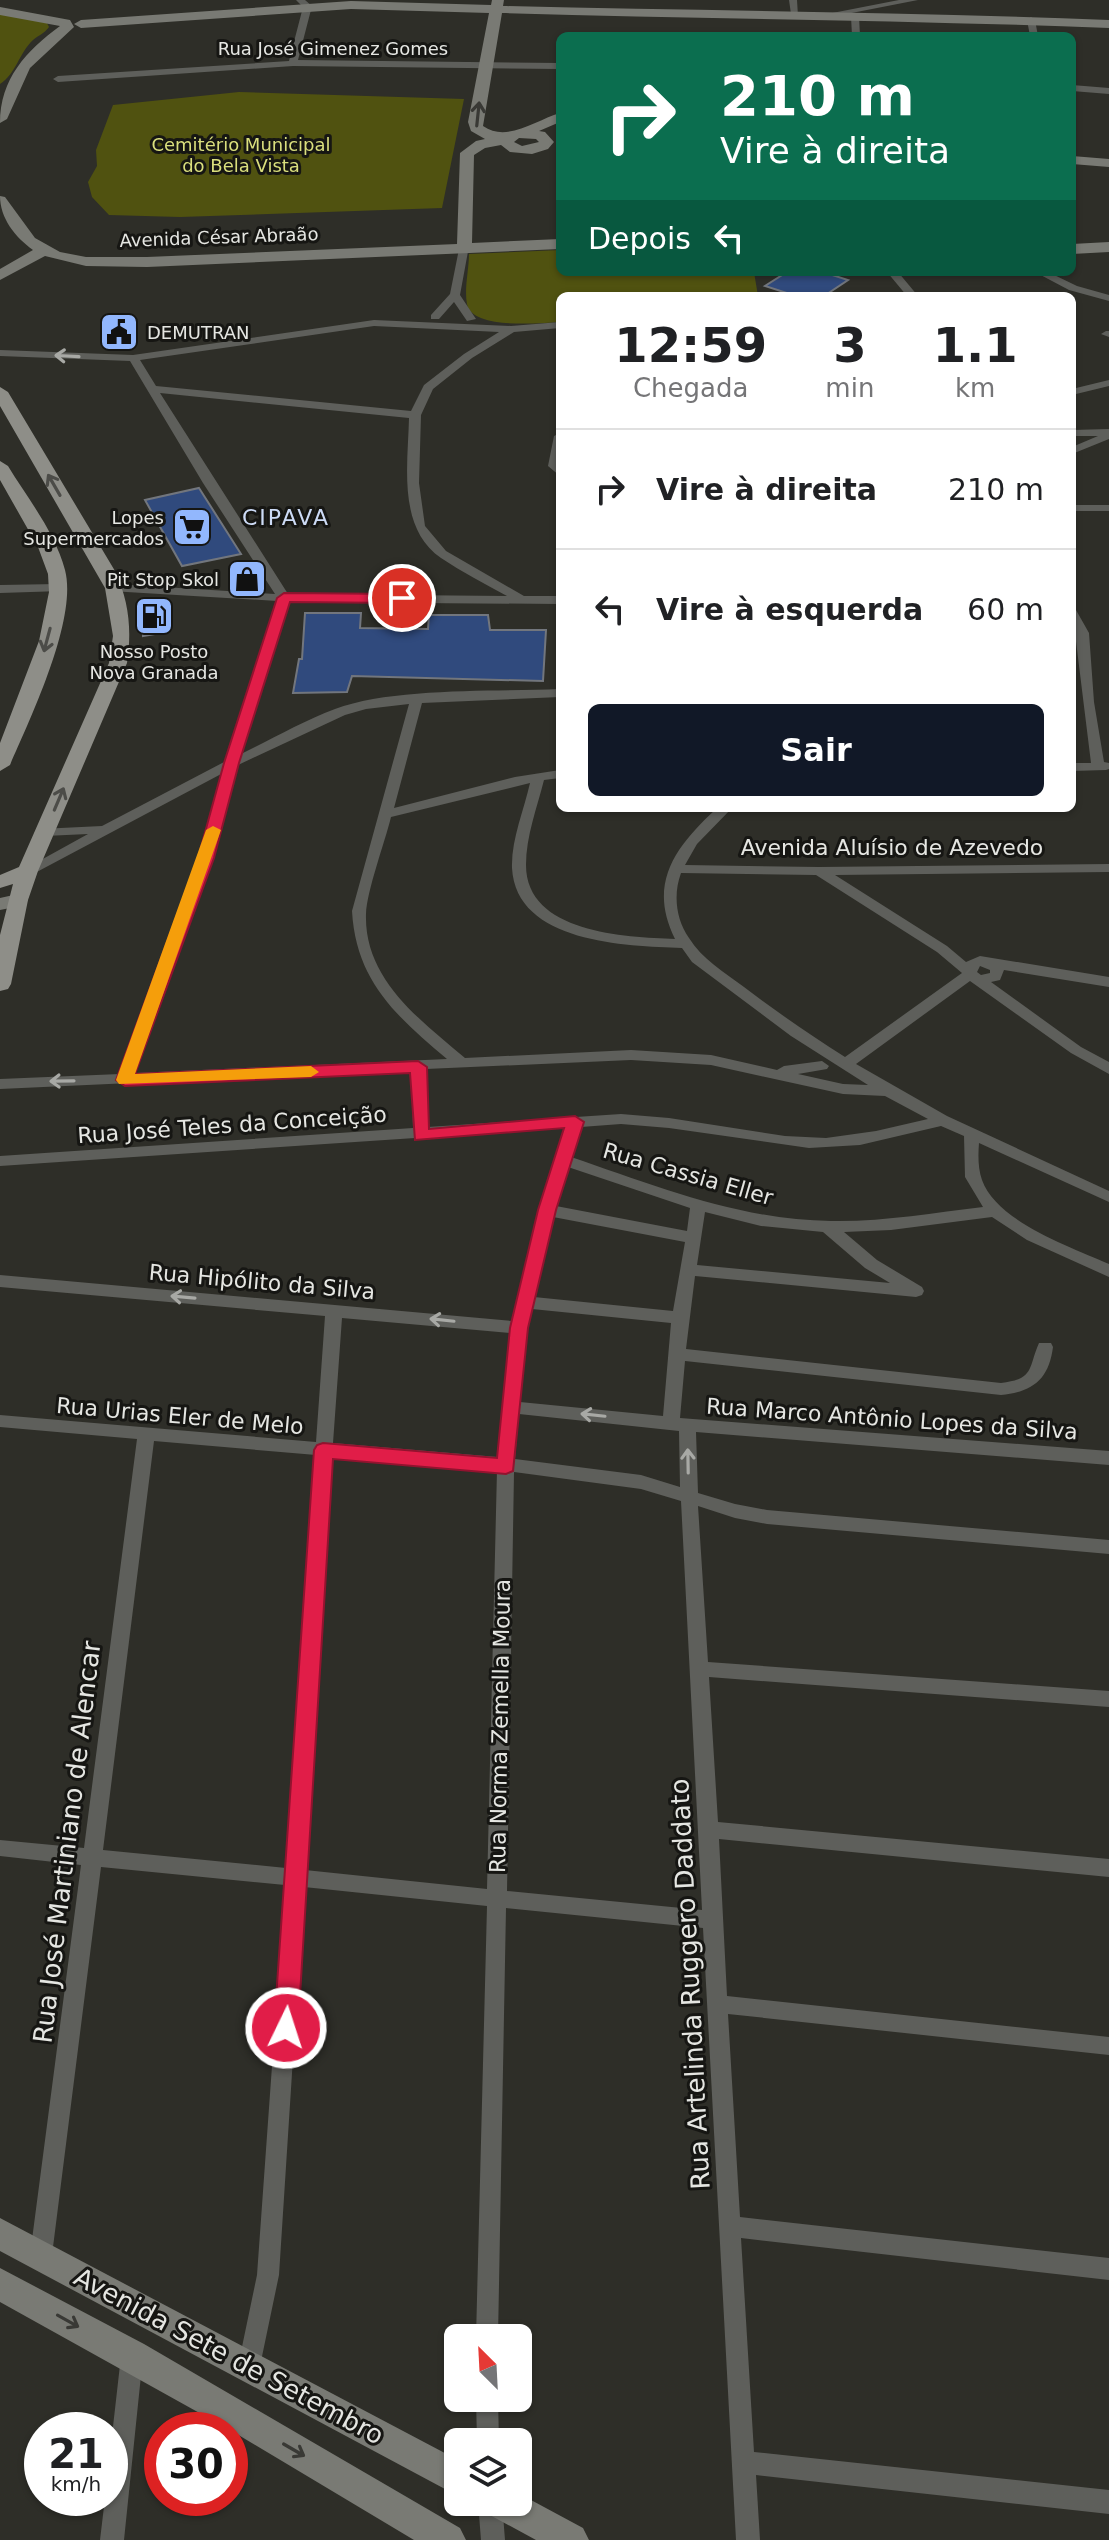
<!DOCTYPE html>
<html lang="pt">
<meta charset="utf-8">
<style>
body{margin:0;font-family:"DejaVu Sans",sans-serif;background:#f2f2f2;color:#202124;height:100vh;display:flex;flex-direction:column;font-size:30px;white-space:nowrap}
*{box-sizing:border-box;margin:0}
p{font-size:26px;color:#757577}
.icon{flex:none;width:44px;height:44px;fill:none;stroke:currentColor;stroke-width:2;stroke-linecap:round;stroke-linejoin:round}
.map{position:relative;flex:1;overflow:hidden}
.sheet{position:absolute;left:556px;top:292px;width:520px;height:520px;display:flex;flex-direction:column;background:#fff;border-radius:12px;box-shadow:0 2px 6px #0004}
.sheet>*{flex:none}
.top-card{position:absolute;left:556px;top:32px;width:520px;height:244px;border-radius:12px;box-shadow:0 2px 6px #0004;background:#0b6e4f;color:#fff;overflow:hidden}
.needle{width:52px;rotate:336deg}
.buttons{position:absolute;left:444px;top:2324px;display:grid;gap:16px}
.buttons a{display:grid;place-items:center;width:88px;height:88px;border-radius:12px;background:#fff;box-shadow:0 2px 6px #0004;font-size:40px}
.speed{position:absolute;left:24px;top:2412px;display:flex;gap:16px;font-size:40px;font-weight:700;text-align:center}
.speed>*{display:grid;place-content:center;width:104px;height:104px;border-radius:50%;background:#fff;box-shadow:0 2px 6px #0004;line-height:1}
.speed small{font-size:20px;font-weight:400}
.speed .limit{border:12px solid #d22;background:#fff;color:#111}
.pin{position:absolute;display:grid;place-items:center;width:68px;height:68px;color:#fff;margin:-34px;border:4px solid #fff;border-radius:50%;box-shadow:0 2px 8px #0007}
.me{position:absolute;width:88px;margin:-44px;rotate:4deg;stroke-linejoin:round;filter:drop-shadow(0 0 6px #0008)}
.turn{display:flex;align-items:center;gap:28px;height:168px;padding:0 32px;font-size:36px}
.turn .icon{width:104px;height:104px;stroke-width:2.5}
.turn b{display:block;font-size:56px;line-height:68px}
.then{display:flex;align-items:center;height:76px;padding:0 32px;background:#0003;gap:16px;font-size:30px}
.eta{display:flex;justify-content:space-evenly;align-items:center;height:136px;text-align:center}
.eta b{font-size:48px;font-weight:800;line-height:56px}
.action{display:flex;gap:16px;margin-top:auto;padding:16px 32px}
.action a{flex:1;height:92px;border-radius:12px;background:#111827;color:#fff;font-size:32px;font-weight:800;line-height:92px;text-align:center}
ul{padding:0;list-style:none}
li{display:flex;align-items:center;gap:24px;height:120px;padding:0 32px;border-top:2px solid #e0e0e0}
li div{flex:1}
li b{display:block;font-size:30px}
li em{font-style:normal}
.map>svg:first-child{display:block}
.green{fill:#505210}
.building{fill:#304a7d;stroke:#72767d;stroke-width:2}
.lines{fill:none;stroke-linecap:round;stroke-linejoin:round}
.street{fill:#5e5f5b;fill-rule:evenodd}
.secondary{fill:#797a74;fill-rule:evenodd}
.primary{fill:#8e8e88;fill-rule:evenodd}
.oneway{stroke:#393935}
.oneway2{stroke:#a8a9a5}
.oneway3{stroke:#4c4c48}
.route{fill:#e11d48;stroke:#92132f;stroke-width:2}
.slow{fill:#f59e0b}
.labels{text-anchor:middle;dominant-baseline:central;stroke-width:6;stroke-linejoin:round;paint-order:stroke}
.far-street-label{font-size:18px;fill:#e5e6e2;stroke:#161613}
.far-park-label{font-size:18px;fill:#dadf7d;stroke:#161613}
.far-poi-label{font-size:18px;fill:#e5e6e2;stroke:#161613;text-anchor:end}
.far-quarter-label{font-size:22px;letter-spacing:2px;fill:#cddbf6;stroke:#161613}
.street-label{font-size:22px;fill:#e5e6e2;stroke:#161613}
.near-street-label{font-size:26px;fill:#e5e6e2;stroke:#161613}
</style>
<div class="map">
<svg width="1109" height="2540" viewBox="0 0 1109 2540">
<rect width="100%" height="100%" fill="#2e2e28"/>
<path class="green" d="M0 14 47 23 49 27C44 34 39 35 33 40 19 53 16 74 0 84Z
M239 92 464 99 442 208 180 217 109 215 92 197 88 182 97 166 96 150 113 105Z
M560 250V272H754L758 296H560V322C540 323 472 330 467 304 464 289 469 269 469 254Z"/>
<path class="building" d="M787 272H823L848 280 824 296H796L765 286Z
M199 488 241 554 182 566 145 500Z
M143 600H166L167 632 143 636Z
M305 613H361L360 628 428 629 429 615H488L490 630H546L543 681 352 676 347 692 293 693 299 659H302Z"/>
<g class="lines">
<path class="street" d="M296 0H305L312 6 298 60 560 63V69L293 66 58 82 53 79 58 76 289 61 303 7Z
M789 0H797L798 16 791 14Z
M899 0H918L826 18 822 15Z
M855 13 859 16 860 36H852L851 16Z
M1031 17 1035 20 1038 36H1030L1027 20Z
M1072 85 1109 88V94L1072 91Z
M460 244 469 246 460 295 476 319 467 321 454 302 439 319H431V315L450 294Z
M887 272H898L918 296H907Z
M1035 272H1048L1077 286 1109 295V301L1069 290Z
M374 320 511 326 560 322V328L514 332 472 358 433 389 421 415 419 483 425 526 446 551 524 596H560V604L289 602 241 754C272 739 303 721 335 709 394 687 496 692 560 689V697L422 703 394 808 515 777 560 770V778L544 780C537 808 526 836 526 865 526 933 625 937 675 939 647 883 676 846 717 808H732L697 844 685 865 819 867 1109 864V872L835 875 947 946 966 962 980 956 1109 977V987L1004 970 1000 980 991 982 1081 1047 1109 1062V1074L1071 1053 970 981 856 1064 947 1116 1109 1191V1202L979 1143C978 1155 978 1169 982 1180 997 1222 1071 1247 1109 1264V1277L1027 1240 992 1217 891 1230 844 1232 877 1260 922 1287 924 1291 922 1295 916 1297 695 1276 686 1349 1001 1383C1035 1379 1028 1368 1039 1343H1051L1053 1347C1049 1379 1033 1392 1001 1395L685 1361 680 1418 1109 1451V1465L696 1432 698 1493 735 1504 767 1510 1109 1540V1554L767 1524 735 1518 698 1506 708 1662 1109 1691V1707L709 1677 718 1822 1109 1859V1877L719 1839 727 1996 1109 2037V2055L728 2014 740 2217 1109 2258V2280L741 2238 754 2452 1109 2490V2514L756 2475 760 2540H736L703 1928 506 1908 498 2338H476L487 1906 304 1887 279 2275 260 2366 257 2374 249 2377 241 2374 238 2366 257 2275 285 1885 101 1867 52 2255 49 2263 41 2266 33 2263 30 2255 81 1865 0 1856V1840L84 1848 137 1439 0 1427V1415L316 1442 325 1316 0 1287V1275L512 1321 539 1210 566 1128 427 1137 421 1140 415 1138 0 1166V1156L413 1128 411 1070 0 1089V1079L120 1074 199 858 223 773 33 874H23L21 871 88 834 45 836 38 832 40 829 102 826 226 761 277 601 110 591 108 588 114 584 275 594 203 483 130 361 0 356V350L133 355ZM374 326 499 332 464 354 424 385 411 411 156 386 140 360ZM160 393 409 418C408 464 397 528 441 558 462 572 485 584 507 596L288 594ZM409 704 352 911C356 981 396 1016 447 1059L135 1073 213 858 238 765 345 715 366 709ZM530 783C524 810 511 840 512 868 516 943 626 946 682 948L692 962 791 1036 868 1085 843 1084 798 1074 827 1069 829 1066 822 1061 784 1066 777 1070 711 1055 631 1050 465 1058C420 1020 364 979 366 914 367 890 385 842 391 817ZM681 873 816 875 937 952 962 973 845 1057C810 1035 777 1012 744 987 724 972 702 959 689 938 676 919 673 895 681 873ZM980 966 990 970V973L981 975 977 972ZM631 1060 711 1065 843 1094 885 1096 928 1119 876 1131 826 1138 785 1136 669 1118 621 1114 428 1127 426 1069ZM621 1124 669 1128 809 1148 860 1145 941 1126 964 1136 965 1177 983 1207C932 1213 882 1222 831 1221 740 1220 656 1186 571 1157L581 1127ZM568 1167 690 1208 687 1231 556 1206ZM705 1212 761 1226 823 1232 865 1268 890 1283 697 1265ZM553 1217 685 1242 673 1311 534 1297ZM532 1309 671 1323 663 1416 520 1402 527 1328ZM342 1318 510 1333 498 1457 333 1443ZM519 1414 679 1431 680 1487 641 1475 515 1459ZM154 1441 316 1455 286 1868 103 1850ZM333 1456 497 1470 487 1889 305 1870ZM514 1472 641 1489 681 1501 702 1910 507 1891Z
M1106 331H1109V337L1101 334Z
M1109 380V386L1072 395V389Z
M1109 429V439L1072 454V447L1098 436H1072V430Z
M560 433V476L548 466 554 436Z
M1072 505H1109V511H1072Z
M58 584 64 588 62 591 0 593V585Z
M1072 609 1076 610 1089 633 1094 702 1104 762 1109 763V769L1106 770 1072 771V763H1091Z
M132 2345 140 2348 143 2356 124 2540H100L105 2498H110V2453L121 2356 124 2348Z
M476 2398H498L499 2442H477Z
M478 2502H502L505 2540H481Z"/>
<path class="secondary" d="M492 0H504L503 6C705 11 907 12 1109 20V28C907 20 704 19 502 13L483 126C507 143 536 120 560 113V122L539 131 545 132 554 142 548 149 532 154 510 152 501 145 485 148 474 155 472 243 560 239V249L147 267 86 266 45 256 0 280V269L33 250C15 237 0 218 0 196L5 197 35 238 60 252 86 257H147L457 244 460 153 476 141 485 139 471 131 468 122 489 13 351 9 81 28 74 24 81 20 351 1 491 5ZM519 138 536 139 539 142 522 146 514 142Z
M0 7 70 20 74 27 30 68 7 119 0 123C0 79 26 51 60 26L0 15Z
M1072 156 1109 159V167L1072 164Z
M1109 242V252L1072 254V244Z
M18 894 25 895 28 900 25 905 0 910V898Z
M0 2218 458 2460V2496L0 2251Z
M0 2268 144 2344 460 2528 466 2540H414L230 2430 0 2302Z
M518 2493 583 2528 589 2540H536L488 2514 483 2502H518Z"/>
<path class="primary" d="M0 387 8 392 115 571C129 601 132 630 127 663L38 871 28 900 11 984 8 989 0 991V935L13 884 0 888V875L19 867 109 663 113 636 105 588 0 406Z
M0 461 8 466C28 499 55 532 65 570 78 619 30 719 10 765L0 771V743L39 641 49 592 48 574 38 547 0 480Z"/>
</g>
<defs><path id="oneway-shaft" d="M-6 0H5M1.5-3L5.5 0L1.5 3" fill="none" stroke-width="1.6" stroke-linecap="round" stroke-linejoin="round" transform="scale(2)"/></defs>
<g class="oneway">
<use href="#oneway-shaft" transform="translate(478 114) rotate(-84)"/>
<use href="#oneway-shaft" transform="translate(68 2321) rotate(29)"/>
<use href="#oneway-shaft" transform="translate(294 2450) rotate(30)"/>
</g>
<g class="oneway2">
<use href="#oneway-shaft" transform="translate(67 356) rotate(-177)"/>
<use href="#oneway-shaft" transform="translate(62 1081) rotate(179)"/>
<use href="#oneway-shaft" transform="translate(183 1297) rotate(-175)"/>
<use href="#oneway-shaft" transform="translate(442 1320) rotate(-174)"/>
<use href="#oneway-shaft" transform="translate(593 1415) rotate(-174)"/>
<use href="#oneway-shaft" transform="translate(688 1461) rotate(-91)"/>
</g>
<g class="oneway3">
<use href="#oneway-shaft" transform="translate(54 485) rotate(-120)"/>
<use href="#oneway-shaft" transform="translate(47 640) rotate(105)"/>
<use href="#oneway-shaft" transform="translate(59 799) rotate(-67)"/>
</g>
<path class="route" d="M284 593 402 594 409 598 402 603 290 602 239 763 214 858 135 1074 418 1061 427 1067 429 1129 575 1116 584 1122 556 1210 528 1328 513 1471 506 1474 333 1459 298 2028 294 2035 286 2038 278 2035 274 2028 314 1450 317 1445 323 1443 497 1458 510 1328 538 1210 564 1128 415 1140 410 1073 125 1086 116 1080 198 858 224 763 277 598Z"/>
<path class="slow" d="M213 826 221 830 135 1074 311 1066 319 1072 311 1077 119 1084 116 1080 206 830Z"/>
<defs>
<g id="civic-square" transform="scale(2)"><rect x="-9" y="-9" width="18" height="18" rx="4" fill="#92b7fd" stroke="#161613"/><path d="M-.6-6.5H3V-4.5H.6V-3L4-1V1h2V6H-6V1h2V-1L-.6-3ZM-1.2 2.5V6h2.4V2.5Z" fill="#111"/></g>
<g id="supermarket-square" transform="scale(2)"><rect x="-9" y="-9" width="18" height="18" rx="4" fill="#92b7fd" stroke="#161613"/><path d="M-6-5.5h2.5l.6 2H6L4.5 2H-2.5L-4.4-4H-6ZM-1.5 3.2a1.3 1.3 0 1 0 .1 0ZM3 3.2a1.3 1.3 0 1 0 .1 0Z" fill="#111"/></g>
<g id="shop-square" transform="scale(2)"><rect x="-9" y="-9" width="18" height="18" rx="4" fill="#92b7fd" stroke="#161613"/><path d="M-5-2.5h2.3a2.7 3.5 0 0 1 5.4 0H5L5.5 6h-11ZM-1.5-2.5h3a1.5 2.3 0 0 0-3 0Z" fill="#111"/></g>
<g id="fuel-square" transform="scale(2)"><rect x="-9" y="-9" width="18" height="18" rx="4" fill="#92b7fd" stroke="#161613"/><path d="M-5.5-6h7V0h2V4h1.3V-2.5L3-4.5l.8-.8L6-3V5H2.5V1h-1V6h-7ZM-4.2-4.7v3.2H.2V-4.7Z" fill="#111"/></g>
</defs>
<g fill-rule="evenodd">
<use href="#civic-square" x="119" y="332"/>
<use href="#supermarket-square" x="192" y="527"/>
<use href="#shop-square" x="247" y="579"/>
<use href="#fuel-square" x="154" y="616"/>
</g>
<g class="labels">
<g class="far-street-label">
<text x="333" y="48">Rua José Gimenez Gomes</text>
<text transform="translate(219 237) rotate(-2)">Avenida César Abraão</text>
</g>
<g class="far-park-label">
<text x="241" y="144">Cemitério Municipal<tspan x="241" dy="21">do Bela Vista</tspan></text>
</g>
<g class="far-poi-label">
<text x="147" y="332" text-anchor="start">DEMUTRAN</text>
<text x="164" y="517">Lopes<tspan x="164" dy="21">Supermercados</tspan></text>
<text x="219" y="579">Pit Stop Skol</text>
<text x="154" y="651" text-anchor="middle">Nosso Posto<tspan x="154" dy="21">Nova Granada</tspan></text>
</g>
<g class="far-quarter-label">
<text x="286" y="517">CIPAVA</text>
</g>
<g class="street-label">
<text x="892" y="847">Avenida Aluísio de Azevedo</text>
<text transform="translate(232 1125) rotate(-4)">Rua José Teles da Conceição</text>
<text transform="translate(688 1174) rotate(16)">Rua Cassia Eller</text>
<text transform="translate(262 1282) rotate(5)">Rua Hipólito da Silva</text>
<text transform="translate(180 1416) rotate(5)">Rua Urias Eler de Melo</text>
<text transform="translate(892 1419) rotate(4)">Rua Marco Antônio Lopes da Silva</text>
<text transform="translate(500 1726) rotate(-89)">Rua Norma Zemella Moura</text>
</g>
<g class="near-street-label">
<text transform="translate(67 1842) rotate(-83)">Rua José Martiniano de Alencar</text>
<text transform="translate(690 1984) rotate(-93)">Rua Artelinda Ruggero Daddato</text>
<text transform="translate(229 2356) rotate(28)">Avenida Sete de Setembro</text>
</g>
</g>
</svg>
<div class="buttons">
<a><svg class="needle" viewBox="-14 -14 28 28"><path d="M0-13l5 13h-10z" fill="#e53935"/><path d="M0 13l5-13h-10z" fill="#757577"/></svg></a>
<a><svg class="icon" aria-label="layers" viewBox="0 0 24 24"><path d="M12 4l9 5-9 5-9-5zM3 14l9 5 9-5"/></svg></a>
</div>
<div class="speed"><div>21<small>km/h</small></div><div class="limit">30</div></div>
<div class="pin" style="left:402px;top:598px;background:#d93025"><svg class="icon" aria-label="arrive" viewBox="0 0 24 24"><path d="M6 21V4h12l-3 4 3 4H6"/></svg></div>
<svg class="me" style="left:286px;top:2028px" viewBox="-20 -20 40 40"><circle r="17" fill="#e11d48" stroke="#fff" stroke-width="3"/><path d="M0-11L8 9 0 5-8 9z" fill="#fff"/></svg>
<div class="top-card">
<div class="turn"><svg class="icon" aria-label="right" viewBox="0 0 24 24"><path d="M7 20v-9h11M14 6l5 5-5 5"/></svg><div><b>210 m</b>Vire à direita</div></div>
<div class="then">Depois<svg class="icon" aria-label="left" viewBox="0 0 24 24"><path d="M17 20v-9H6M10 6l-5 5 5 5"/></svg></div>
</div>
<section class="sheet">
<div class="eta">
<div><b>12:59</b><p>Chegada</p></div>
<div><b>3</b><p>min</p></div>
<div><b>1.1</b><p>km</p></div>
</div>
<ul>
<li><svg class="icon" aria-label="right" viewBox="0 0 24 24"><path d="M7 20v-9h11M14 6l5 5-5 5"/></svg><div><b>Vire à direita</b></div><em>210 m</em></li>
<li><svg class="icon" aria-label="left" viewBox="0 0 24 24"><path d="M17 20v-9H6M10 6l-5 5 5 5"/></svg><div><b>Vire à esquerda</b></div><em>60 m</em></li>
</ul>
<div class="action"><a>Sair</a></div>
</section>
</div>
